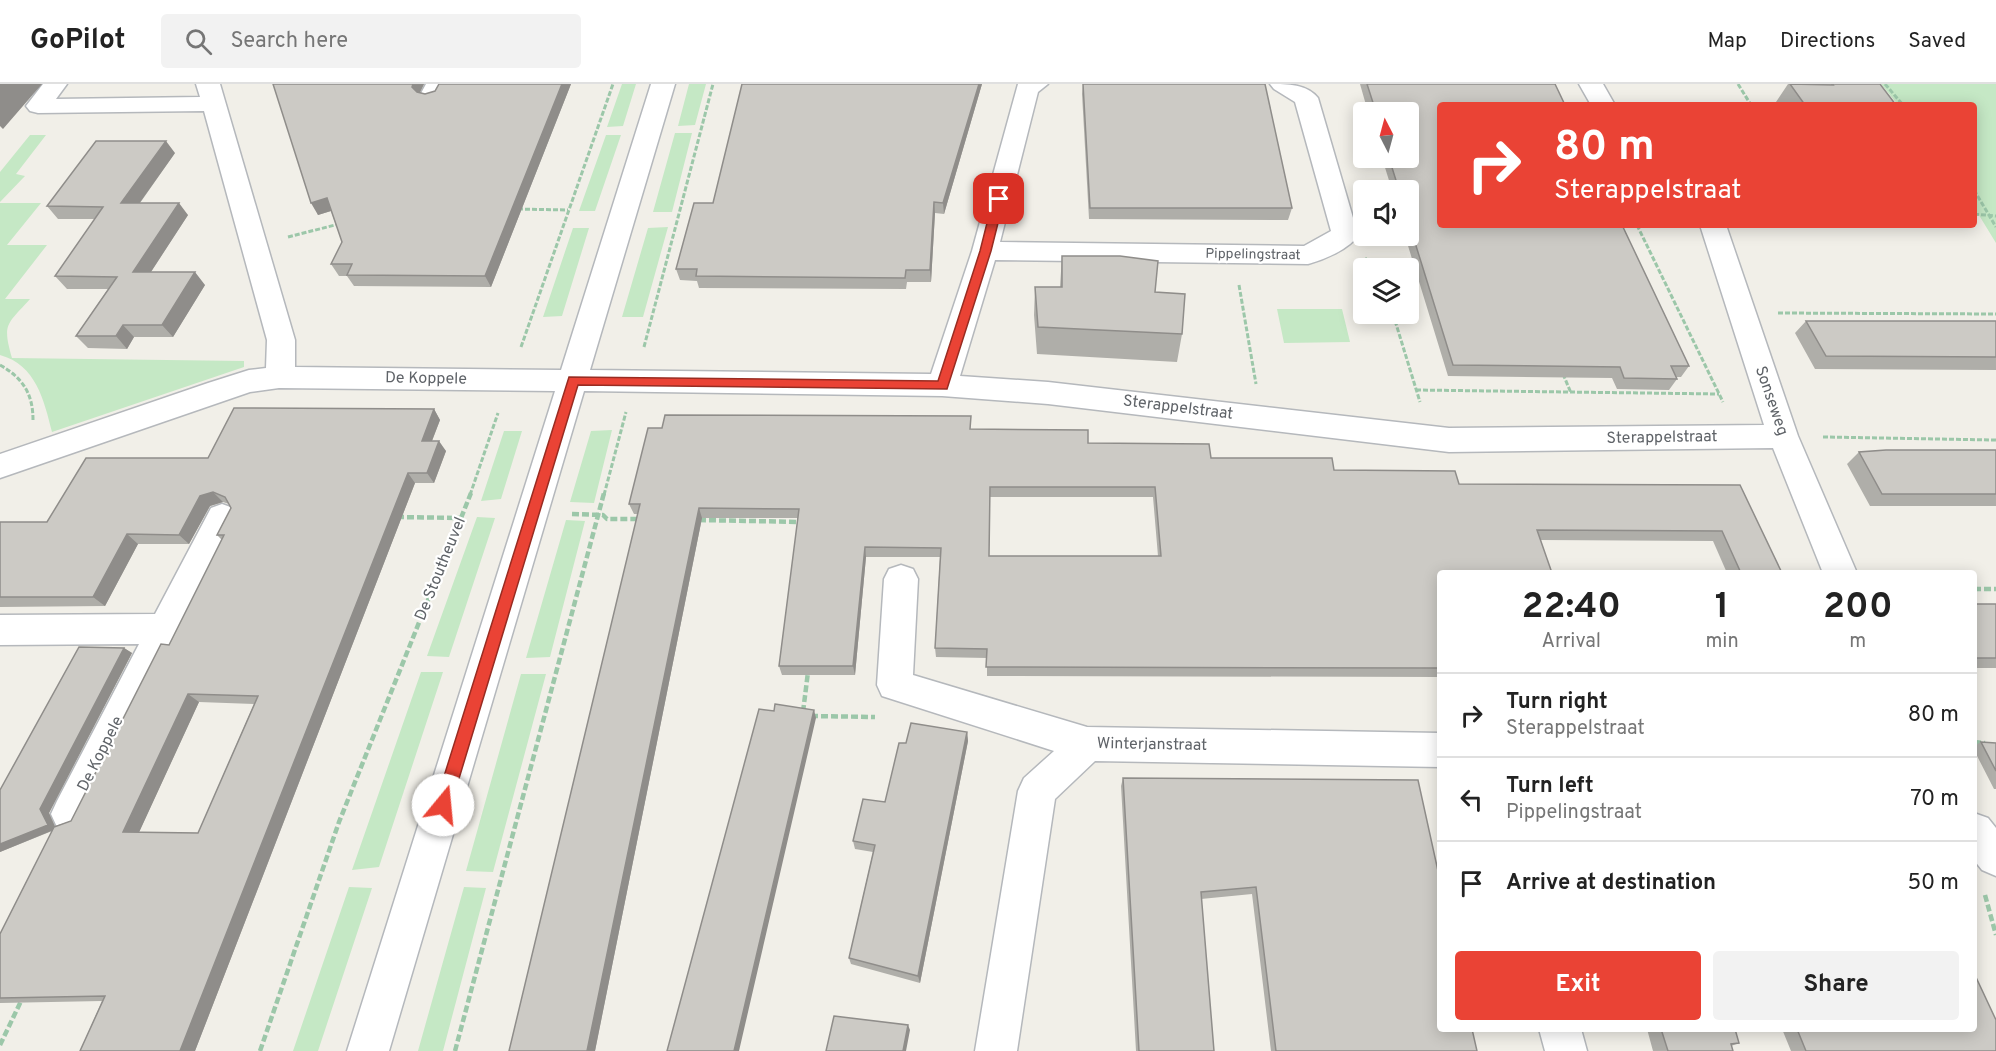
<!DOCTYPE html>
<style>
body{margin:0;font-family:Overpass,sans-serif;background:#f2f2f2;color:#222;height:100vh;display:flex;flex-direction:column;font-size:22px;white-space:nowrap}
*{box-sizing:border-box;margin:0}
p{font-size:20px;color:#767676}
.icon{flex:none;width:33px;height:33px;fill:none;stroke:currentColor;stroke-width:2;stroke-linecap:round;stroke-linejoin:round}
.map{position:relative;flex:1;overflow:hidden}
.sheet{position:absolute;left:1437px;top:486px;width:540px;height:462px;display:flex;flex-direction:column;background:#fff;border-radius:6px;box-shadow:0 3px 15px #0003}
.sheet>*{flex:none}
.guide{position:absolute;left:1437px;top:18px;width:540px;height:126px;border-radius:6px;box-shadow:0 3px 15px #0003;background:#ea4335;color:#fff;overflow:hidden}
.needle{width:39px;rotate:354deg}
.buttons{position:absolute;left:1353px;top:18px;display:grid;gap:12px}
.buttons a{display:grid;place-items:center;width:66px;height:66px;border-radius:6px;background:#fff;box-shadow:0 3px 15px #0003;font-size:30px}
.pin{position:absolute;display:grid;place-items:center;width:51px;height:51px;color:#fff;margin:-26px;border-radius:12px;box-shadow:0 3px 9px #0006}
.me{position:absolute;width:66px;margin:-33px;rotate:17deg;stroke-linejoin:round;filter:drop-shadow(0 0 4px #0008)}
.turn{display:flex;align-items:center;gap:21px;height:126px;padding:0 18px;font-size:27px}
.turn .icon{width:78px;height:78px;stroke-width:2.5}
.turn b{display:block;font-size:42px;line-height:51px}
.eta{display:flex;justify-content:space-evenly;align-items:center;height:102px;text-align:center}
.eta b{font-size:36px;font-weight:700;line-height:42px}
.cta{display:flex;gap:12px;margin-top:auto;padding:12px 18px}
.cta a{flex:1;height:69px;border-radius:6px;background:#ea4335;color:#fff;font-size:24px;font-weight:700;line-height:69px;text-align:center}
.cta a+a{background:#f2f2f2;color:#222}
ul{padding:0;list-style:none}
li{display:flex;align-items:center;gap:18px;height:84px;padding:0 18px;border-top:2px solid #e0e0e0}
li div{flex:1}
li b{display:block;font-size:22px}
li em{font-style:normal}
header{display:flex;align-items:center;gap:36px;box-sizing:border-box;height:84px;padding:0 30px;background:#fff;border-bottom:2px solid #e0e0e0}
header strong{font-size:28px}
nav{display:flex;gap:33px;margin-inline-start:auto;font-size:21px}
.search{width:420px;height:54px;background:#f2f2f2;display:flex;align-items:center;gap:15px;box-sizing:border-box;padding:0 21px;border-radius:6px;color:#767676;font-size:22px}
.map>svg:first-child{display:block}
.green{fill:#c5e8c5}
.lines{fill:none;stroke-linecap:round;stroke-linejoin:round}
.minor-casing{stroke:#b5b8bc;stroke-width:3}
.path-far1{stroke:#9cc7a9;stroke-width:3;stroke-dasharray:5 2;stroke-linecap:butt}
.path{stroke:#9cc7a9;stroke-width:4.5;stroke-dasharray:7 3;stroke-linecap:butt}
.minor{fill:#fff;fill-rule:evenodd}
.wall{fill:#afaea9;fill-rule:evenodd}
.shaded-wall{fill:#8f8d8a}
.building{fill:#cccac5;stroke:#8f8d8a;stroke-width:1.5;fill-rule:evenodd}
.route{fill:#ea4335;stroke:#982c22;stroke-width:1.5}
.labels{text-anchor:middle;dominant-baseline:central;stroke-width:4.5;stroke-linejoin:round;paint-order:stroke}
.far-street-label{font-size:14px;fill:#5f6368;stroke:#fff}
.street-label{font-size:16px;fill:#5f6368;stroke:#fff}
</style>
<header>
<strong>GoPilot</strong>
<div class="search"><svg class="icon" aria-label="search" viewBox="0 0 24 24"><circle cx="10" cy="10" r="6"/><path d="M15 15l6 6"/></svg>Search here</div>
<nav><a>Map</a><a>Directions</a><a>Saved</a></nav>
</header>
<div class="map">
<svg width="1996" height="967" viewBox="0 0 1996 967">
<rect width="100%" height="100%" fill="#f1efe8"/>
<path class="green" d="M622 0H636L623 42 607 43Z
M689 0H706L695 41 678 42Z
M1881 0H1996V159L1974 123V21H1898Z
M675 49H692L672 128H653Z
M30 51H46L16 90 25 92 0 118V88Z
M606 51H621L595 127H579Z
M0 119H41L7 161H47L5 215H30C7 241 2 239 12 274L244 277V283L52 348C44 316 36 281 0 271Z
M668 143 643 233H622L648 144Z
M573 144H589L562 232 543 233Z
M1277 225H1342L1350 258 1284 259Z
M612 346 594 419 570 418 591 347Z
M504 347H522L501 415 481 417Z
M477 433 495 434 449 573 427 572Z
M566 436 585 437 550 573 526 574Z
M421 588H443L379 783 352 786Z
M521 590H546L493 788 466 787Z
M349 803 372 804 318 967H293Z
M464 803 486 804 443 967H418Z"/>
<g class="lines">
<g class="minor-casing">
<path id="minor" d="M43 0H67L56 15 200 13 196 0H220L295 256V283L561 286 651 0H675L590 286 931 290 972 167 1018 0H1048L1038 8 1000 158 1304 162 1331 147 1295 18 1274 5 1270 0C1288 0 1307 0 1318 14L1358 151C1350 165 1323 176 1308 180L995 176 960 292 1048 298 1449 344 1764 341 1700 141H1726L1798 352 1857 489H1823L1773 364 1449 368 1048 320 942 312 584 307 389 967H347L555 307 279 304 250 308 0 394V370L208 299 249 286 266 284 267 256 204 27 38 29 30 27 26 22Z
M426 0H450L439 18 431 20 423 18 419 13Z
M1579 0H1603L1615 21H1591Z
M222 420 233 424 238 433 83 743 70 748 57 743 51 730 57 717 139 560 0 561V531L155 530 211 424Z
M901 481 913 485 918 495 913 591 1087 643 1440 649V683L1095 677 1055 715 1017 967H975L1018 707 1024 694 1054 667 882 612 877 601 884 495 889 485Z
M1974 729 1988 734 1996 744V792L1982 786 1974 776Z
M1539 945H1581L1587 967H1545Z"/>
</g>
<path class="path-far1" d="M1738 0 1751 21
M1885 0 1903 21
M1974 106 1996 143
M518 125 568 126
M1974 130 1996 132
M1637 141 1723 318
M288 153 339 140
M1365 174 1374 184
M1239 201 1256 300
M1778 229 1996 230
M1393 230 1420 318
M521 263 613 0
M644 263 713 0
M0 281C23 294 33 310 33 336
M1563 290 1571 309
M1416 306 1719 310
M1823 353 1996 356
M470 411 498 329
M604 411 626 328"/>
<path class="path" d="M572 430 603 431 607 435H640
M397 433 461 434
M699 436 802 438
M1974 505H1996
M803 628 808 588
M811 632 875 633
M1974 658 1985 659
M1985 811 1996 851
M0 961 22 915
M260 967 339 738 471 409
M455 967 604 409"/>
<use href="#minor" class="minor"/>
</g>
<path class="wall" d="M273 0H424L420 9 425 10 435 7 439 0H571L491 203 354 202 347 192H339L331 180 342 158 331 127 318 131Z
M742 0H982L944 130 935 129 931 198H907L906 205 699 204 697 197 680 196 676 185 713 119Z
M1083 0 1292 124 1288 136 1089 135 1082 10Z
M1360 0H1555L1689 282 1681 293H1676L1677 295 1669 306 1617 305 1612 294 1448 292 1405 152H1408V106H1392L1382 74H1408V28H1368Z
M1788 0H1880L1896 21H1774Z
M175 69 140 119 188 131 151 188 205 201 173 253H134L127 265 88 264 76 252 108 205H67L55 192 95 135H58L47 122Z
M1062 172 1155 208 1182 250 1177 278 1037 270 1034 231 1035 203H1060Z
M1806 237H1996V286L1815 285 1795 249Z
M434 325 440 336 432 357 446 367 434 399H415L195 967H80L102 917 0 919V850L52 747 0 768V706L124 564 132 569 49 729 55 742 71 737 169 561 222 456 217 451 231 424 229 420 223 418 210 422 189 460H138L105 522 0 523V438H47L208 374ZM199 618 254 620 198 749 139 748Z
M971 345 1211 374 1459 400 1740 401 1782 489H1727L1713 457 1541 456 1440 489V593L987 592V574L936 573 935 564 940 473H866L855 591H782L779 582 798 434H702L595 967H509L638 430H634L629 420ZM990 413H1153L1158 472H989Z
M1996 366V422H1870L1847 380 1859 368Z
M1974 520H1996V584H1974Z
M967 648 968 657 920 899 851 880 849 874 873 768 855 765 853 757 885 718 906 659Z
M1981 658 1996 659V705H1994L1974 666V662Z
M1123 694 1477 967H1271L1252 810 1201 815 1214 967H1136L1121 702Z
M1647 945H1735L1739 959 1731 962 1733 967H1653Z
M1782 945H1974L1996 967H1791Z"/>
<path class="shaded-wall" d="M0 0H42L3 45 0 42Z
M413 0H424L417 14 412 3Z
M562 0H571L491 203 485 192Z
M979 0H982L944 130 943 119Z
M166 57 175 69 131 131 121 119Z
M327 114 334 126 318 131 311 119Z
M934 118 935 129 931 198 930 186Z
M179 119 188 131 143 200 133 188Z
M195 188 205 201 173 253 162 241Z
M123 241 134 253 127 265 116 252Z
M434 325 440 336 428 367 422 357Z
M439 357 446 367 434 399 427 389Z
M408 389 415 399 195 967H180Z
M213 408 223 418 210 422 189 460 179 451 200 412Z
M699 424 702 434 595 967H587Z
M127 450 138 460 105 522 93 513Z
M865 463 866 473 855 591 853 582Z
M124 564 132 569 49 729 56 745 0 768V760L40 725Z
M188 610 199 618 136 755 123 748Z
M814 626 816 634 739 967H734Z
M967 648 968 657 920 899 918 892Z
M908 941 910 946 906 967H903Z"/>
<path class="building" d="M273 0H413L412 3 417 8 425 10 435 7 439 0H562L485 192 347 191 352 180H331L342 158 327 114 311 119Z
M742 0H979L943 119 934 118 930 186H906L905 194 696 192 697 185H676L694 119H713Z
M1083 0H1265L1292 124H1090Z
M1367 0H1555L1565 21H1440V141H1622L1689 282H1671L1677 295 1624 294 1620 283 1453 281 1408 136V106H1399L1389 74H1408V28H1376Z
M1790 0 1833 1 1832 0H1880L1896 21H1805Z
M96 57H166L121 119H179L133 188H195L162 241H123L116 252H76L117 193 55 192 103 123 47 122Z
M1062 172H1120L1158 177 1155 208 1185 210 1182 250 1038 243 1035 203H1062Z
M1806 237H1996V273L1826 272Z
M234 324 434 325 422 357H439L427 389H408L180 967H80L105 912 0 914V850L54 743 71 737 161 560 169 561 224 451H217L231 424 225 413 213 408 200 412 179 451 127 450 93 513H0V438H47L86 374H208ZM188 610 258 612 198 749 123 748Z
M665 331 971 332 970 345 1088 346V359L1209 360 1211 374H1332L1334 386 1455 387 1459 400 1740 401 1782 489H1741L1722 447 1537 446 1552 489H1440V584L986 583 987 565 935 564 941 464 865 463 853 582H779L799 425 699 424 587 967H509L640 420H629L648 344H662ZM990 403H1155L1161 472H989Z
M1886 366H1996V410H1882L1859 368Z
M1974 520H1996V574H1974Z
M79 563 124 564 40 725 48 741 0 760V706Z
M775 620 814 626 734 967H667L759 625 774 627Z
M911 639 967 648 918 892 849 874 875 761 853 757 863 715 885 718 899 659H906Z
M1981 658 1996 659V687Z
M1123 694 1418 696 1440 796V945H1472L1477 967H1276L1256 803 1201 808 1214 967H1139Z
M1974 889 1996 936V967H1806L1797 945H1974Z
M834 932 908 941 903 967H826Z
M1661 945H1735L1739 959 1731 960 1733 967H1668Z"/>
<path class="route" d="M999 112 1004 115 991 167 947 305 578 301 451 721 448 726 443 728 437 726 435 721 569 293 938 297 980 167 993 115Z"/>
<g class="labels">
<g class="far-street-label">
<text transform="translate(1253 171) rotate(1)">Pippelingstraat</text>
</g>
<g class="street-label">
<text transform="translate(426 295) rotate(1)">De Koppele</text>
<text transform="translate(1771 317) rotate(71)">Sonseweg</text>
<text transform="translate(1178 324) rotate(7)">Sterappelstraat</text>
<text transform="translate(1662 354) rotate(-1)">Sterappelstraat</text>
<text transform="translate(441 485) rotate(-68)">De Stoutheuvel</text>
<text transform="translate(1152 661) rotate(1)">Winterjanstraat</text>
<text transform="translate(101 670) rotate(-63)">De Koppele</text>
</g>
</g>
</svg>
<div class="buttons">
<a><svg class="needle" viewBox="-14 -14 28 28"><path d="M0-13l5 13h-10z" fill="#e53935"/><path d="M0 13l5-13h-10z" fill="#767676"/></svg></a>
<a><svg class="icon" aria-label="sound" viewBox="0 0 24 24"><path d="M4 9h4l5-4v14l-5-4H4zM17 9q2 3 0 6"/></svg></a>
<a><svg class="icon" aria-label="layers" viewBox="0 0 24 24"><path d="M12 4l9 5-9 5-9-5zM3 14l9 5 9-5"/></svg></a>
</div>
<div class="pin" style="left:999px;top:115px;background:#d93025"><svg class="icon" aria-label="arrive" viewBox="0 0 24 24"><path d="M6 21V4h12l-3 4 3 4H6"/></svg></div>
<svg class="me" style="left:443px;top:721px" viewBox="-20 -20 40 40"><circle r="19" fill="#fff"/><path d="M0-13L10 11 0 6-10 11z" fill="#ea4335"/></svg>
<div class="guide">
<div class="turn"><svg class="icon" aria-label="right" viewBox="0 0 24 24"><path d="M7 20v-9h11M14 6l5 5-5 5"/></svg><div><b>80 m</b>Sterappelstraat</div></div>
</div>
<section class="sheet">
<div class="eta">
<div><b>22:40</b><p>Arrival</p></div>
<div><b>1</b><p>min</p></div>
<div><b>200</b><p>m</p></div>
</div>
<ul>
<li><svg class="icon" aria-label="right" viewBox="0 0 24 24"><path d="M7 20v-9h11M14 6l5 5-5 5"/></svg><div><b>Turn right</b><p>Sterappelstraat</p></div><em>80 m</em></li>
<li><svg class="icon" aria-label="left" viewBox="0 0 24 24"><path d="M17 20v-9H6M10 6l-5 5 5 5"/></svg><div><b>Turn left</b><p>Pippelingstraat</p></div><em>70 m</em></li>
<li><svg class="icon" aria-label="arrive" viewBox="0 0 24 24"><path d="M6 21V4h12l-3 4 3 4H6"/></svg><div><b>Arrive at destination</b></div><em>50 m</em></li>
</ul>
<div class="cta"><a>Exit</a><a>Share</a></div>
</section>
</div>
